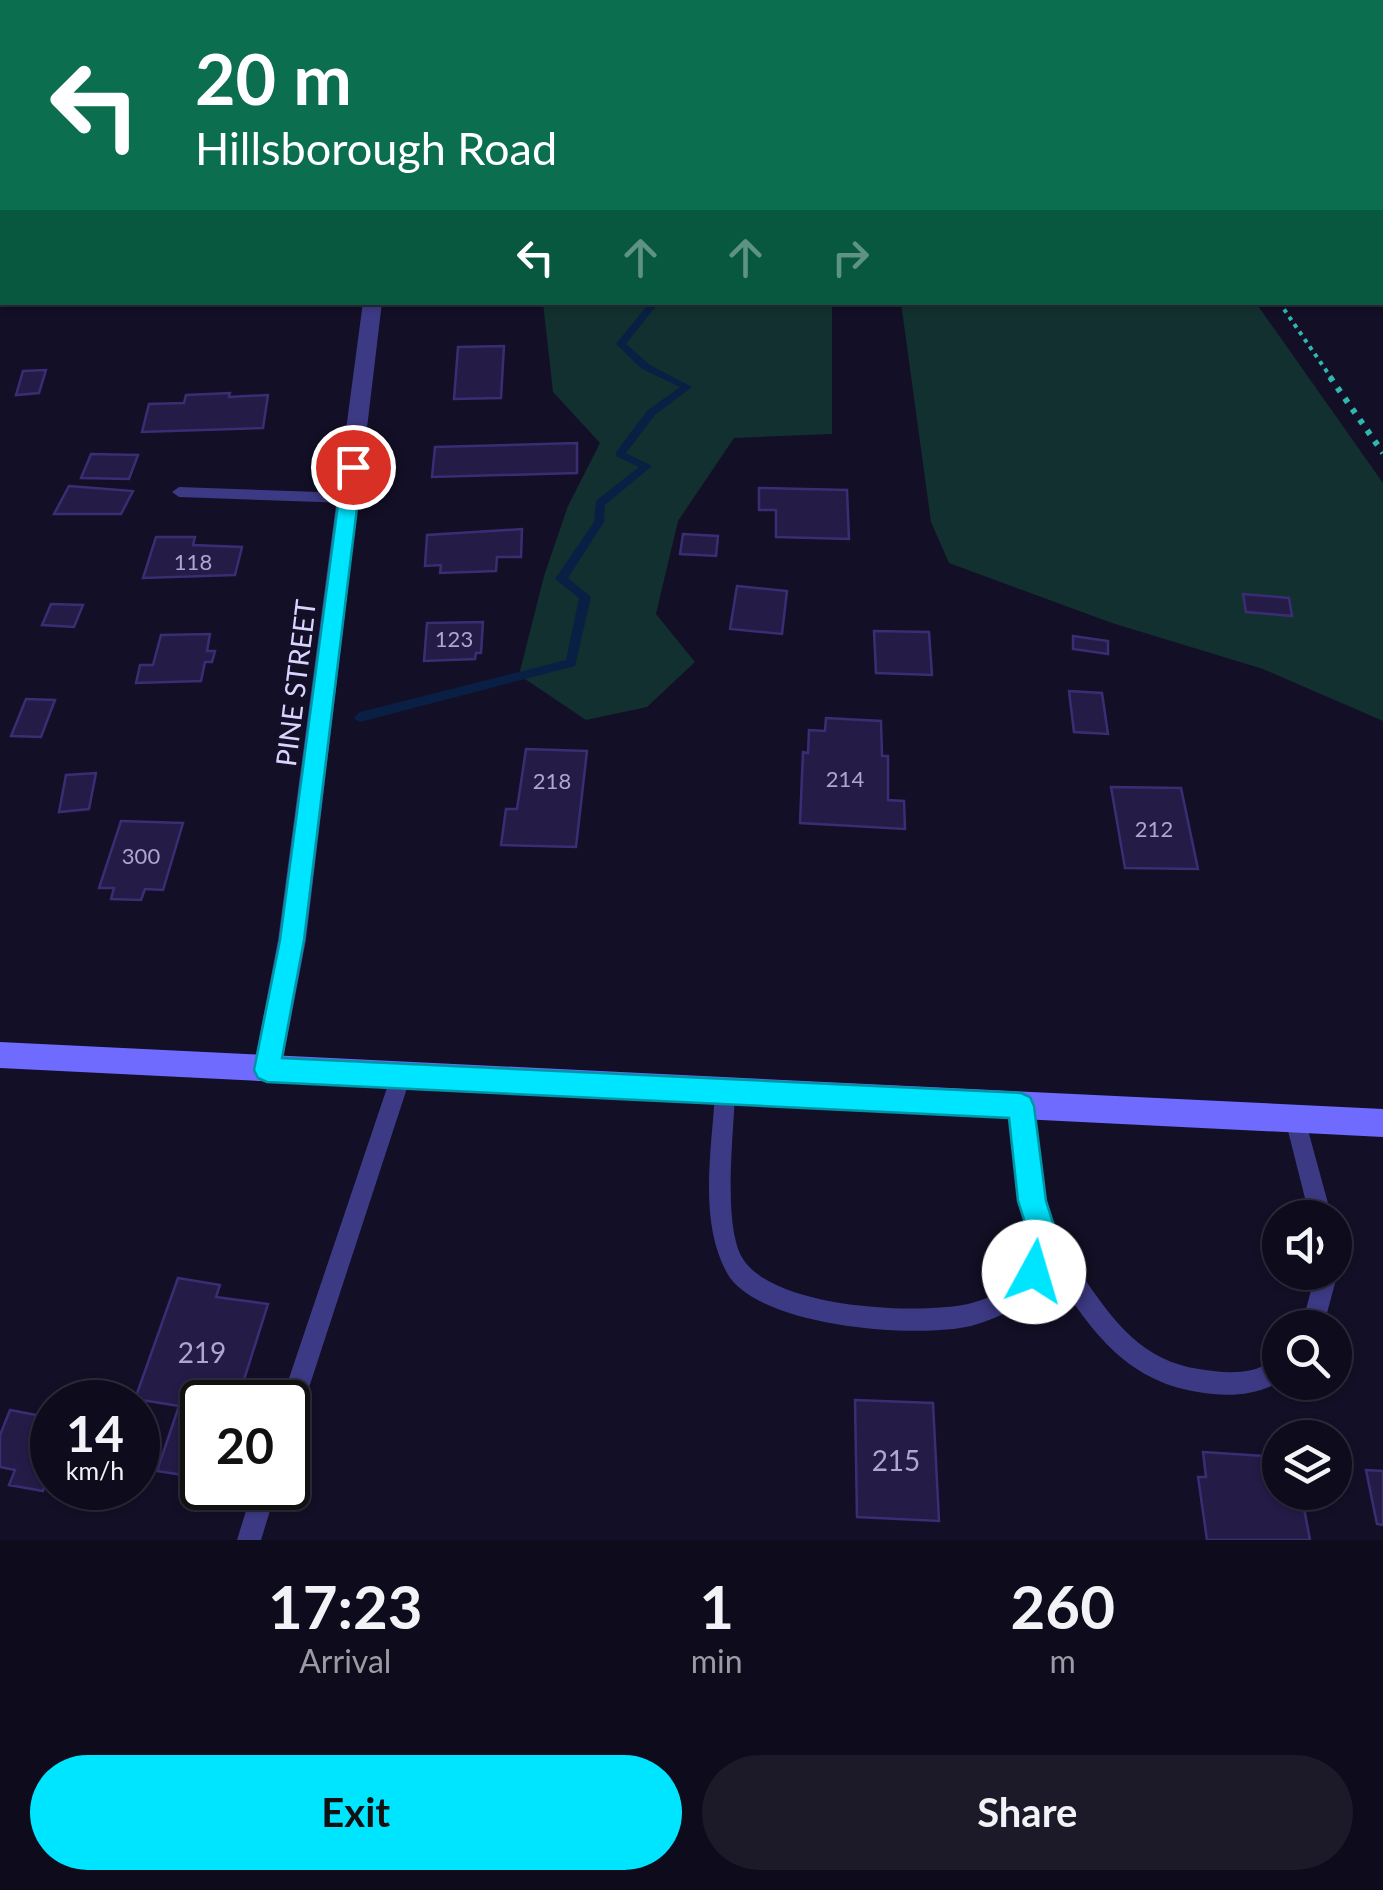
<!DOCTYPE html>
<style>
body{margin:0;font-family:Lato,sans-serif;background:#1c1929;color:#f1f3f6;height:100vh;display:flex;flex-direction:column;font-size:38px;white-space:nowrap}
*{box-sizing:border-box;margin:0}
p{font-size:32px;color:#9b9ba3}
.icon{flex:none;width:55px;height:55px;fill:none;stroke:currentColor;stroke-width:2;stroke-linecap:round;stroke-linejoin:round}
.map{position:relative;height:1540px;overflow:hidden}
.sheet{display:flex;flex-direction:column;background:#0e0b1c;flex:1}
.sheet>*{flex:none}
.top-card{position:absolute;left:0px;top:0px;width:1385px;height:305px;box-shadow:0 2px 8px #0004,0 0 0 2px #2e2b3b;background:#0b6e4f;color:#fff;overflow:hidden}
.buttons{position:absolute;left:1262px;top:1200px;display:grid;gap:20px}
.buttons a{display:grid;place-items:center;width:90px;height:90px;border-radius:50%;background:#0e0b1c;box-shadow:0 2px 8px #0004,0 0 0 2px #2e2b3b;font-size:50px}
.speed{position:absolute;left:30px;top:1380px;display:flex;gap:20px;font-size:50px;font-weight:700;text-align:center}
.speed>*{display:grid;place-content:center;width:130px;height:130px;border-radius:50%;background:#0e0b1c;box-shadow:0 2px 8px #0004,0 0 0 2px #2e2b3b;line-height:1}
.speed small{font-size:25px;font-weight:400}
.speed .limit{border:5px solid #111;border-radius:15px;background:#fff;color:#111}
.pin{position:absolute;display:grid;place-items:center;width:85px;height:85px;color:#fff;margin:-42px;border:5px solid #fff;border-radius:50%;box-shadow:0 2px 10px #0007}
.me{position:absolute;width:110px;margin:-55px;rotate:6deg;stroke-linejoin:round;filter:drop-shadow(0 0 8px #0008)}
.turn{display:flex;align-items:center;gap:35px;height:210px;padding:0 30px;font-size:45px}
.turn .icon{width:130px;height:130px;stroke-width:2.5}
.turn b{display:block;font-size:70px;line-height:85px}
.lanes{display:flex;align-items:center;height:95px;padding:0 30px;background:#0003;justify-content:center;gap:50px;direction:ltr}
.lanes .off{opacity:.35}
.eta{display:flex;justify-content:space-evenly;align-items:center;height:170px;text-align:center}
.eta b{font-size:60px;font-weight:700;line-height:70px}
.cta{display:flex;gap:20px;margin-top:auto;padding:20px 30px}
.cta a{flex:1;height:115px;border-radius:60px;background:#00e5ff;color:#111;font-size:40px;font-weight:700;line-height:115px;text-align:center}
.cta a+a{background:#1c1929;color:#f1f3f6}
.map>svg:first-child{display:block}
.green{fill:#12302f}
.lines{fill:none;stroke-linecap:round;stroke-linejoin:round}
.stream{fill:#0a1f44;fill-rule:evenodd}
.building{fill:#241b47;stroke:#3b2d73;stroke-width:2.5}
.path-far1{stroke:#2fb8b0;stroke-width:4;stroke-dasharray:4 5;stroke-linecap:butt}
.path{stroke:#2fb8b0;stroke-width:6;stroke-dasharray:5 8;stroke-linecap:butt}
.lane{fill:#3d3a85;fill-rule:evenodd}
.street{fill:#3d3a85;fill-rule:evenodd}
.secondary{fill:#6f6bff;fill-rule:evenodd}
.route{fill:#00e5ff;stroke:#0095a6;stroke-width:2.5}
.labels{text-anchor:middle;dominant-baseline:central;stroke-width:10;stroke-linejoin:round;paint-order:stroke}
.number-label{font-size:22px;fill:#aca6d1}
.street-label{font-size:28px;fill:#d9d4ff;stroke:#130f26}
.near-number-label{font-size:28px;fill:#aca6d1}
</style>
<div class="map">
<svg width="1383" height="1540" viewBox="0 0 1383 1540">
<rect width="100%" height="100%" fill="#130f26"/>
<path class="green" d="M593 0H1383V10L1382 2Z
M543 303H832V434L734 438 678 521 656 614 695 662 647 707 586 720 519 675 544 576 568 506 600 443 553 392Z
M901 303H1256L1383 483V721L1263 669 1112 623 949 563 931 522Z"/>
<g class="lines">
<path class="stream" d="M734 0H745L742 2H734Z
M650 302H659L626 344 650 365 692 387 655 415 626 453 652 466 605 505 604 522 568 578 591 597 575 666 360 722 356 720 354 717 360 712 566 660 579 598 555 579 594 522 596 501 639 467 616 456V452L647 411 680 387 642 369 616 344Z"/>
</g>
<path class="building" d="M504 346 501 398 454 399 458 347Z
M46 370 39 393 16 395 23 371Z
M230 393 229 397 268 395 263 428 142 432 149 404 184 403 186 395Z
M577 443V473L432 477 435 447Z
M91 454 138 455 129 479 81 478Z
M69 486 133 491 121 514H54Z
M759 488 847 490 849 539 776 537V510H759Z
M522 529 521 557H497L496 571 440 573 441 565 425 566 427 535Z
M683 534 718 536 716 556 680 554Z
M156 537H195L193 545 242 547 235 575 143 578Z
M737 586 787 591 782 634 730 629Z
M1243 594 1289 598 1292 616 1246 612Z
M51 604 83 605 74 627 42 625Z
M483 622 481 653H476L475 659 424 661 427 623Z
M874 631 929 632 932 675 876 673Z
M210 634 207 651H215L212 662H205L201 681 136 683 140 665H153L161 635Z
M1073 636 1108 641V654L1073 649Z
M1069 691 1102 693 1108 734 1074 732Z
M26 699 55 700 41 737 11 736Z
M826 718 881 721 882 756H888V800L904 801 905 829 800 823 803 752 808 753 809 730 825 731Z
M526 749 587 751 576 847 501 845 506 809H517Z
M96 773 89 809 59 812 66 775Z
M1111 787 1181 788 1198 869 1125 868Z
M121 821 183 823 163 890 145 889 141 900 111 899 114 888H99Z
M178 1278 220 1285 216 1297 268 1304 237 1402H202V1478L157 1471 179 1406 135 1399Z
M855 1400 933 1403 939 1521 857 1517Z
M10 1410 52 1418V1465L43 1491 9 1485 15 1470 0 1467V1435Z
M1203 1452 1280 1457V1492H1301L1310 1540H1207L1198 1477H1206Z
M1366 1470 1383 1471V1525L1377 1524Z"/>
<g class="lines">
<path class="path-far1" d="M1279 302 1332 379"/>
<path class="path" d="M1330 377 1383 453"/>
<path class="lane" d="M179 487 349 493 357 498 349 503 179 497 172 492Z
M401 1067 408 1069 411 1076 300 1415 296 1423 288 1427V1402H281L391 1076 394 1069Z
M725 1082 732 1085 735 1092C734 1132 722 1226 743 1259 774 1308 916 1315 968 1304 985 1300 1001 1292 1017 1284L1032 1235 1018 1188 1011 1106 1014 1099 1021 1096 1028 1099 1031 1106C1035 1144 1035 1183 1047 1219 1055 1241 1071 1259 1084 1278 1114 1322 1143 1361 1199 1369 1217 1372 1234 1374 1252 1370 1262 1368 1270 1361 1280 1358V1382C1252 1396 1228 1397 1198 1392 1120 1380 1086 1322 1046 1262L1034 1299C1014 1309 993 1320 971 1326 916 1339 757 1327 727 1273 698 1220 712 1149 715 1092L718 1085Z
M1295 1109 1302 1112 1305 1119 1332 1218H1310L1285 1119 1288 1112Z
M1335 1265 1338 1272 1323 1328H1301L1316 1272H1335Z
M253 1488H277L261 1540H237Z"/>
<path class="street" d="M363 302H382L306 940 281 1070 277 1079 267 1083 257 1079 253 1070 278 940Z"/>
<path class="secondary" d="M0 1042 1383 1109V1137L0 1068Z"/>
</g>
<path class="route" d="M353 461 362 467 304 940 282 1058 1021 1093 1030 1097 1034 1106 1046 1201 1057 1235 1044 1282 1034 1287 1024 1282 1020 1272 1029 1235 1018 1201 1009 1118 267 1082 258 1078 254 1070 280 940 343 467Z"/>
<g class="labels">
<g class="number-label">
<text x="193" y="561">118</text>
<text x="454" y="638">123</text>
<text x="845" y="778">214</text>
<text x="552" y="780">218</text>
<text x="1154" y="828">212</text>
<text x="141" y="855">300</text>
</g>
<g class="street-label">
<text transform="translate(295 683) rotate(-83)">PINE STREET</text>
</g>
<g class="near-number-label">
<text x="202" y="1352">219</text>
<text x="896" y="1460">215</text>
</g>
</g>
</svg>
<div class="buttons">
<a><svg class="icon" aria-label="sound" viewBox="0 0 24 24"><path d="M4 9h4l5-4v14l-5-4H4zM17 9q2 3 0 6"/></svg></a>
<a><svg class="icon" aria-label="search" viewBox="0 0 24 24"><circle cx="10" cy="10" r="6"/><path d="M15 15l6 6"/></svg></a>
<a><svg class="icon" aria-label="layers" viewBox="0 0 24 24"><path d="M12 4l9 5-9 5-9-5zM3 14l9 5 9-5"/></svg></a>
</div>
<div class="speed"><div>14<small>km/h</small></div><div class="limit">20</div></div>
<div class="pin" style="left:353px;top:467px;background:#d93025"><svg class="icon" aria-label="arrive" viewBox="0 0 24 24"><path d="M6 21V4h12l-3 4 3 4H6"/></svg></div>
<svg class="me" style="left:1034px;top:1272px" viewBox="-20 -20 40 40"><circle r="19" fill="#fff"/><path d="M0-13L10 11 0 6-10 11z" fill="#00e5ff"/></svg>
<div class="top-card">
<div class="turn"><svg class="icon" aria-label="left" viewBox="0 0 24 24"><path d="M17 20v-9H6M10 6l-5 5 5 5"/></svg><div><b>20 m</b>Hillsborough Road</div></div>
<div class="lanes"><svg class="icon" aria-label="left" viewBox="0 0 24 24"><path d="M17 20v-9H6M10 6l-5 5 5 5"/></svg><svg class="icon off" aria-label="ahead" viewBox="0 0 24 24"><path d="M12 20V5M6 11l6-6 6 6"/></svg><svg class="icon off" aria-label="ahead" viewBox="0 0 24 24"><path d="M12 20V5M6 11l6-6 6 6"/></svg><svg class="icon off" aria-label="right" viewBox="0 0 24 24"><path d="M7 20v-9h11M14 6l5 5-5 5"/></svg></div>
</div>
</div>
<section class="sheet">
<div class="eta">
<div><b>17:23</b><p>Arrival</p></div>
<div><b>1</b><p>min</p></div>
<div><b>260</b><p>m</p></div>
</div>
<div class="cta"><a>Exit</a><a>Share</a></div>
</section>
